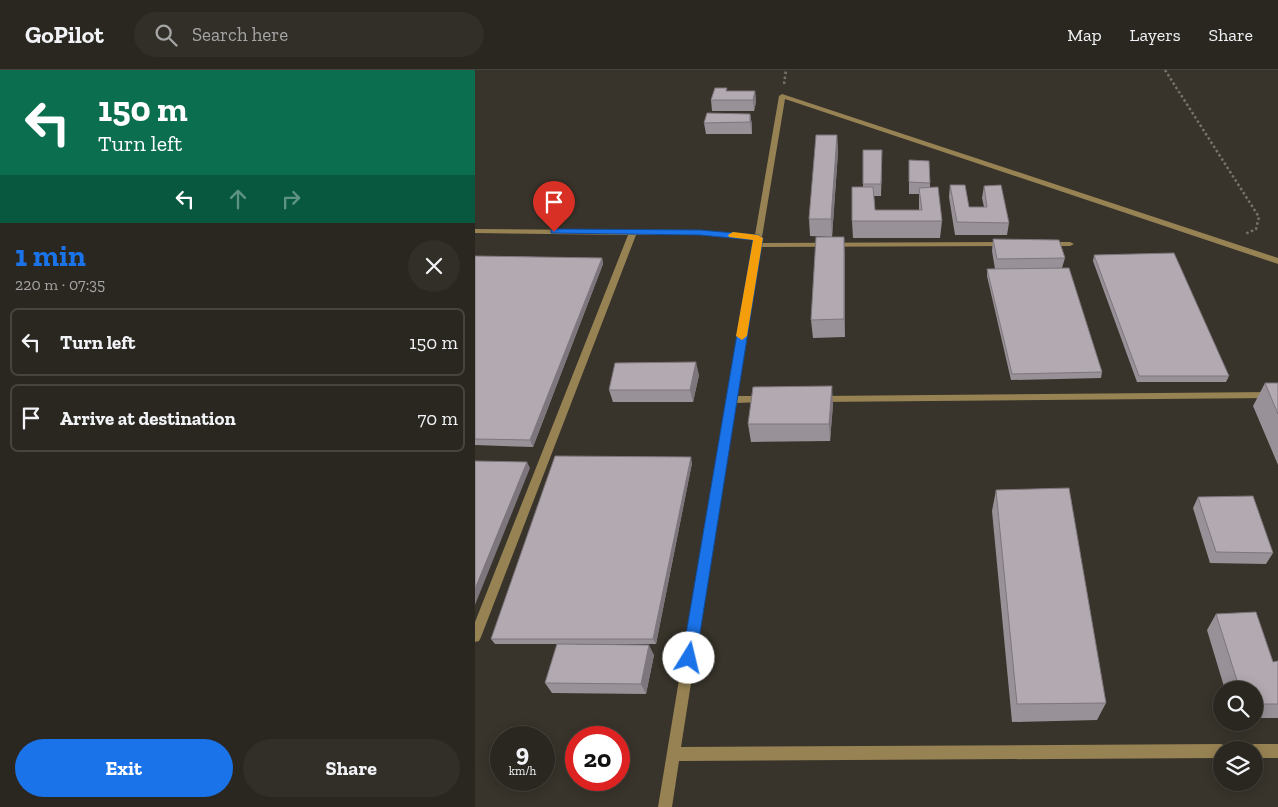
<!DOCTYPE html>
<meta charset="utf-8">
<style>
body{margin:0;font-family:"Zilla Slab",serif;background:#322f29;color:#f1f3f6;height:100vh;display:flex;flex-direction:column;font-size:19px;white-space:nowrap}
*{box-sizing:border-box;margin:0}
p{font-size:16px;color:#a5a5a5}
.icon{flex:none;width:28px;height:28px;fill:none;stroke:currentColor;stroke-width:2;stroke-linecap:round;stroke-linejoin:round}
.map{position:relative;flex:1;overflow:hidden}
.drawer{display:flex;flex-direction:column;background:#2a2720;width:475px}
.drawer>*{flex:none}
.banner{background:#0b6e4f;color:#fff;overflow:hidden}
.buttons{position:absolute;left:738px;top:611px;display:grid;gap:10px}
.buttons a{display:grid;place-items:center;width:50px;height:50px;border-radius:50%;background:#2a2720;box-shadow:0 2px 12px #0003,0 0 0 1px #46443e;font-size:25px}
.speed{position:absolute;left:15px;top:656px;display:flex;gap:10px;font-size:25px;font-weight:700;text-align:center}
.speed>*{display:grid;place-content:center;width:65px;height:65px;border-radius:50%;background:#2a2720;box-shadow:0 2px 12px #0003,0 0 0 1px #46443e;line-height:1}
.speed small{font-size:12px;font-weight:400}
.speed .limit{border:8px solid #d22;background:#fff;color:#111}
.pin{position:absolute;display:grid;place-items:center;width:42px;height:42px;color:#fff;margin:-51px -21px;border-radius:50% 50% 50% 0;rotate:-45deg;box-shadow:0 0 5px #0007}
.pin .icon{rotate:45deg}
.me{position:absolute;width:55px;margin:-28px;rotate:9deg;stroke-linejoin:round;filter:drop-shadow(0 0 4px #0008)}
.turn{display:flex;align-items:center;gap:18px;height:105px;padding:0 15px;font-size:22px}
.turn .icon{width:65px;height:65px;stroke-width:2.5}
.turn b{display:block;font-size:35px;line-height:42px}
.lanes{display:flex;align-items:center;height:48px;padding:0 15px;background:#0003;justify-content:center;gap:25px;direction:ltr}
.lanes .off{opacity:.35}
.round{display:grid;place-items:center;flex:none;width:52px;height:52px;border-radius:26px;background:#322f29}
.headline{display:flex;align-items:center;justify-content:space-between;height:85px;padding:0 15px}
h1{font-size:30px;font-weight:700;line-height:38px;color:#1a73e8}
.cta{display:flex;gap:10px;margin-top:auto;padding:10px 15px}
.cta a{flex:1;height:58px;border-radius:30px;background:#1a73e8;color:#fff;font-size:20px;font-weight:700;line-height:58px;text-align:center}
.cta a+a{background:#322f29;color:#f1f3f6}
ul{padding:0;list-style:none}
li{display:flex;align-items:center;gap:15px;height:68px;margin:0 10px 8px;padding:0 5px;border:2px solid #46443e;border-radius:8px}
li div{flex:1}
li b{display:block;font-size:19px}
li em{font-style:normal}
header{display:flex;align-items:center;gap:30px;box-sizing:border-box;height:70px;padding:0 25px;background:#2a2720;border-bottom:1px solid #46443e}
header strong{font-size:24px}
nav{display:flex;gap:28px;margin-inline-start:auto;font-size:18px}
.search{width:350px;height:45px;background:#322f29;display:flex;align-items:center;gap:12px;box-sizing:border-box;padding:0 18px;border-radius:28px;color:#a5a5a5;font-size:19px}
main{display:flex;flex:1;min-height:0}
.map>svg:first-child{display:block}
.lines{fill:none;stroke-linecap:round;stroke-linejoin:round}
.path{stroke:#77736c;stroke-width:2.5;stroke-dasharray:2.5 2.5;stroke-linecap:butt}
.lane{fill:#978253;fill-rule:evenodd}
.wall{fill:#999198}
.shaded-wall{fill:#7d767c}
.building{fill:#b2a9b1;stroke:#7d767c}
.route{fill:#1a73e8;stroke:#114b97}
.slow{fill:#f59e0b}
</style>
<header>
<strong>GoPilot</strong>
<div class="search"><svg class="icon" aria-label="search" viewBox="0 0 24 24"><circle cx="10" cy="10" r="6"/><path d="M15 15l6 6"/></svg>Search here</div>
<nav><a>Map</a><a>Layers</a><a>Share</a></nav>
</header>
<main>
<section class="drawer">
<div class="banner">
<div class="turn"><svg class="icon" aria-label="left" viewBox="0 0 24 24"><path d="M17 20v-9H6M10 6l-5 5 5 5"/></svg><div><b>150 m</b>Turn left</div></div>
<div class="lanes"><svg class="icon" aria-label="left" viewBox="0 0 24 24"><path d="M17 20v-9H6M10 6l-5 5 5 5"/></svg><svg class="icon off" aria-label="ahead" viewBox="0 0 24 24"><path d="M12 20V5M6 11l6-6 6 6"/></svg><svg class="icon off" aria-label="right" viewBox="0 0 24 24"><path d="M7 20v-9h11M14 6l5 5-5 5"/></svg></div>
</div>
<div class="headline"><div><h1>1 min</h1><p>220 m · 07:35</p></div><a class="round"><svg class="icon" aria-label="close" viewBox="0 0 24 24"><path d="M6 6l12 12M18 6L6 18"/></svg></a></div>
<ul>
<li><svg class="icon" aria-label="left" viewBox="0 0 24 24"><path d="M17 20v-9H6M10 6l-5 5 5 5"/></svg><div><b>Turn left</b></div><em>150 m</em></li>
<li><svg class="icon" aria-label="arrive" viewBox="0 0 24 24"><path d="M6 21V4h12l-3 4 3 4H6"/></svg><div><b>Arrive at destination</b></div><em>70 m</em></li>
</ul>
<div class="cta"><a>Exit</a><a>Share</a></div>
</section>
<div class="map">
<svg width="803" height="737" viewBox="0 0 803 737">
<rect width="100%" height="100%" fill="#38342b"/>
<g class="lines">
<path class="path" d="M690 0 784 147 781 159 770 164
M309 14 311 0"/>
<path class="lane" d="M307 24 803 188V194L310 29 286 173 531 172 535 174 531 176 285 177 261 326H290L295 329 290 332 260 333 206 677 746 674 751 676 752 680H746V688L204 691 197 737H183L230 452 279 170 225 165H161L6 567 4 571 0 572V552L153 165 0 163V159L225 161 280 165 304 26Z
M570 172H595L599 174 595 176H570Z
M803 322V328L344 332 339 329 344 326Z
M779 674H803V688H779V680H773L774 676Z"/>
</g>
<path class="wall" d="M252 21H280L281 32 279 41H237L236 30Z
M275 44 277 55V64H231L229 53Z
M362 65 363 82 357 167 335 166 334 149Z
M388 80 407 91 406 126H399L400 140H444V124H434V90L455 113V117L467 151 465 168H378L377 151 388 117Z
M475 115 494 137H509L507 128 509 116 534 153 532 165H480L474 127Z
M369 167 370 267 338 268 336 250Z
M518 169 590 188 587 198 627 302 626 308 536 310 512 206V199H520L517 181Z
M619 185 754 306 751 312H662L618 191Z
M0 186 127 188 128 194 58 377 0 375Z
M224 305 218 332H138L134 320Z
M790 313H803V395L778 336Z
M358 334 355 371 276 372 273 354Z
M217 393 181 574H96L179 585 171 624 77 623 70 613 82 574H20L16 569Z
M521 420 631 633 622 650 537 652 517 441Z
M723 427 798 483 791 494 735 493 718 438Z
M741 544 798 592 803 591V648H779V620H750L732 560Z"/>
<path class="shaded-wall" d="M280 21 281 32 279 41 278 30Z
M275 44 277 55V64L275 52Z
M362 65 363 82 357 167 356 149Z
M369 167 370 185V267L369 249Z
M127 188 128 194 58 377 55 370Z
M221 292 224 305 218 332 215 320Z
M357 316 358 334 355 371 354 354Z
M216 387 217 393 181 574 178 569Z
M52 392 55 398 0 535V519Z
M174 575 179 585 171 624 166 614Z"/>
<path class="building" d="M240 18H252L251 21H280L278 30H236Z
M232 43 275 44V52L229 53Z
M341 65H362L356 149H334Z
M388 80H407L406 114H388Z
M434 90 454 91 455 113 434 112Z
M475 115H490L494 137H512L509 116 526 115 534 153 482 152Z
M377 117H398L400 140H447L444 118 463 117 467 151H377Z
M341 167H369V249L336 250Z
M518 169 584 170 590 188 522 189Z
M699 183 754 306H664L619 185Z
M0 186 127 188 55 370 0 369Z
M594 198 627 302 537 304 512 199Z
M221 292 215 320H134L140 293Z
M790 313H803V344Z
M357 316 354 354H273L278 317Z
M80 386 216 387 178 569H16Z
M0 391 52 392 0 519Z
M594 418 631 633 542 634 521 420Z
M778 426 798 483 741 482 723 427Z
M781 542 798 592 803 591V634H779V620H765L741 544Z
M82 574 174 575 166 614 70 613Z"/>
<path class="route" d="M79 159 225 160 283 165 288 168 221 588 219 592 214 594 209 592 207 588 278 170 225 165 76 163V160Z"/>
<path class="slow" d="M258 162 283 165 288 168 272 266 267 270 261 266 278 170 254 167 253 165Z"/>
</svg>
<div class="buttons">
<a><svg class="icon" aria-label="search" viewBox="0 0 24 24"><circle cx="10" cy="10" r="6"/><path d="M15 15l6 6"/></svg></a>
<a><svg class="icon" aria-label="layers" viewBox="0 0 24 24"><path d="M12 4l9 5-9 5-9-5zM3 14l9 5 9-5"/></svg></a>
</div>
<div class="speed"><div>9<small>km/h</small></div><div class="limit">20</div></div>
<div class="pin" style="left:79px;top:162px;background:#d93025"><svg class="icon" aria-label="arrive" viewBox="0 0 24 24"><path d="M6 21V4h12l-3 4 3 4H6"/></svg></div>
<svg class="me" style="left:214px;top:588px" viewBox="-20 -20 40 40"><circle r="19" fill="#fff"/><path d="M0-13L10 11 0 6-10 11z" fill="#1a73e8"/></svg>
</div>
</main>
